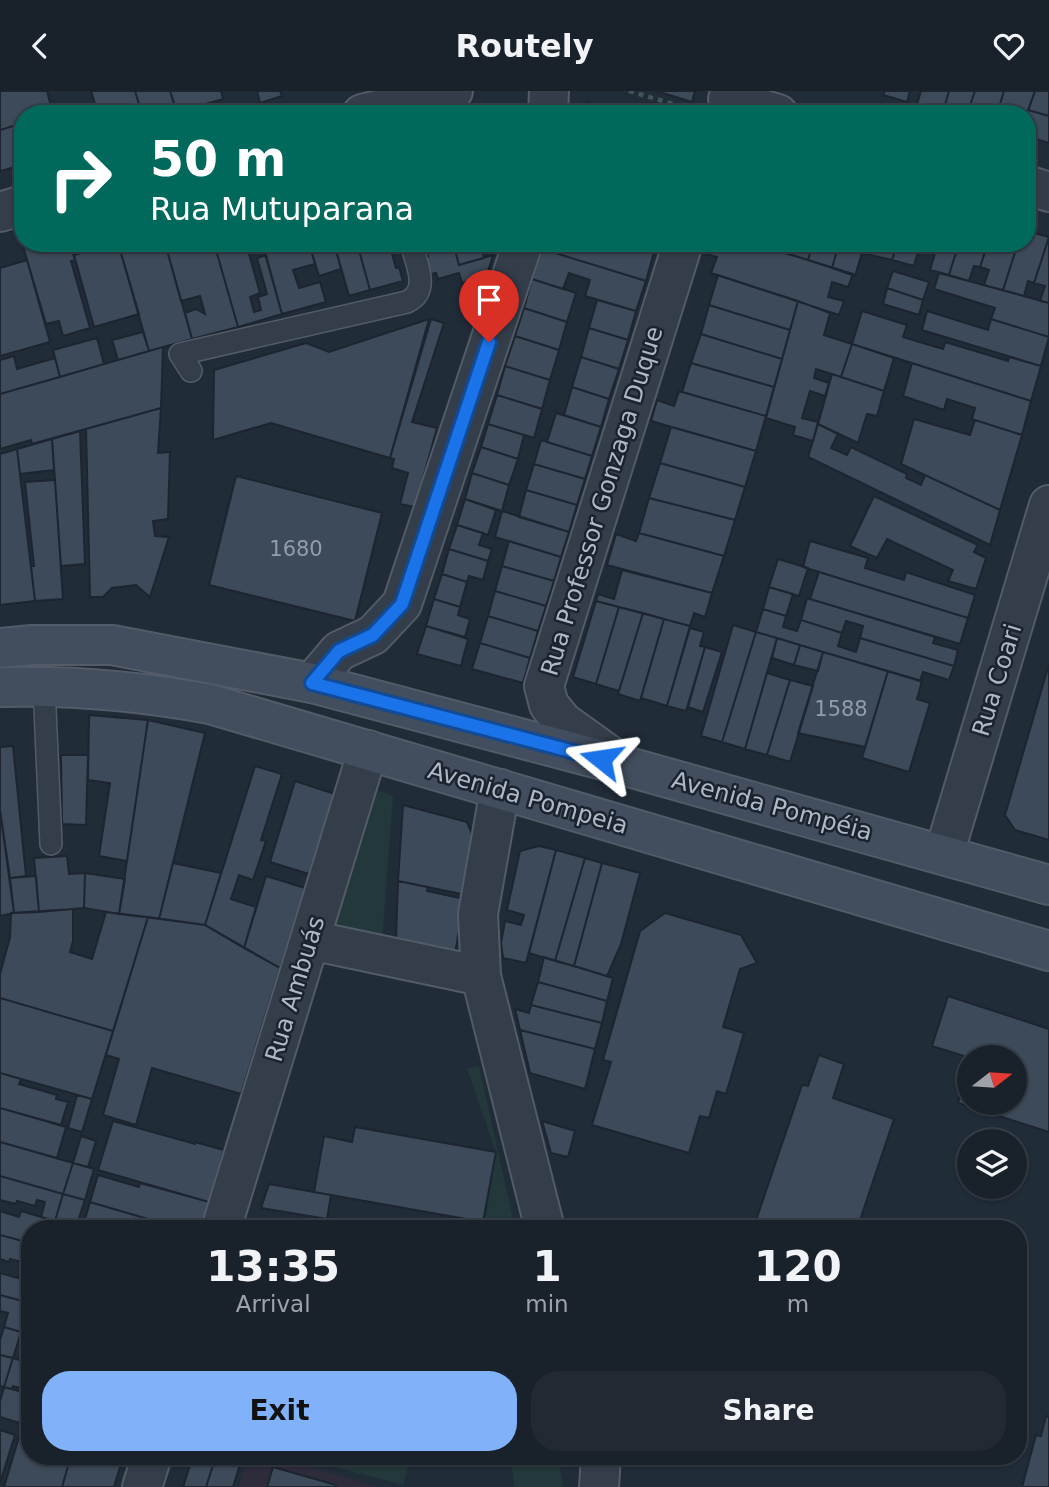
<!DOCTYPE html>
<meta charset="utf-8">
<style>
body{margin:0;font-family:"DejaVu Sans",sans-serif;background:#222933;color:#f1f3f6;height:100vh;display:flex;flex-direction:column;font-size:26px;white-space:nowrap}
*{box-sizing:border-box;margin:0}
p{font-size:23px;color:#9fa3a9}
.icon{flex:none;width:38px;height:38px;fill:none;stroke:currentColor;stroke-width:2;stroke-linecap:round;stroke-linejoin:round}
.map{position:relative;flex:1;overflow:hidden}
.sheet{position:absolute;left:21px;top:1129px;width:1006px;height:245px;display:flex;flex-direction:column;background:#19212b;border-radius:28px;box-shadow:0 2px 5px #0004,0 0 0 2px #373e47}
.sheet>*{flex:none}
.banner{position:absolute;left:14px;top:14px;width:1022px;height:147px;border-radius:28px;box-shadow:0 2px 5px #0004,0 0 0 2px #373e47;background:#00695c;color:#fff;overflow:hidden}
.needle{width:46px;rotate:73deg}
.controls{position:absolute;left:957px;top:954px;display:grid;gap:14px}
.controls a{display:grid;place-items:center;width:70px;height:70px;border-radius:50%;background:#19212b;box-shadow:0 2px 5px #0004,0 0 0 2px #373e47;font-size:35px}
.pin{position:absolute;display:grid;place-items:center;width:60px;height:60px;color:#fff;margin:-72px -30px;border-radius:50% 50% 50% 0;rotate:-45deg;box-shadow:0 0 7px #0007}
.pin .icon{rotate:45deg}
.me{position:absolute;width:77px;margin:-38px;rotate:285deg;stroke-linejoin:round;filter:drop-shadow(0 0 5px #0008)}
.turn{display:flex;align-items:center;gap:24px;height:147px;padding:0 21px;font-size:32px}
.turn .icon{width:91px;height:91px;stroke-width:2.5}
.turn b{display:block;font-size:49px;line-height:60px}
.eta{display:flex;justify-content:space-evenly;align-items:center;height:119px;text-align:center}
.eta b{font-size:42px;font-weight:700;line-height:49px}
.action{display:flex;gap:14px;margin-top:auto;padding:14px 21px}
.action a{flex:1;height:80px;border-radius:28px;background:#81b1f9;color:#111;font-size:28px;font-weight:700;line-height:80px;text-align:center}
.action a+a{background:#222933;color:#f1f3f6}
header{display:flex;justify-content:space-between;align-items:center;height:91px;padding:0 21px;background:#19212b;font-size:32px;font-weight:700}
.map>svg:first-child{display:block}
.medical{fill:#2e2c3b}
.green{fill:#23383a}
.building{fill:#3d4a59;stroke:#1c2530;stroke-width:2}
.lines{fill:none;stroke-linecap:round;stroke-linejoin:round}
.service-casing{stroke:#525b67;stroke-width:24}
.minor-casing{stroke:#525b67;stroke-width:42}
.secondary-casing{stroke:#525b67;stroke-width:42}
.path{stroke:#405558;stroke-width:4.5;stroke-dasharray:5 5;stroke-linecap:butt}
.service{stroke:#343e4a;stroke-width:21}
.minor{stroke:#343e4a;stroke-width:38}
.secondary{stroke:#424d5d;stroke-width:38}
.route-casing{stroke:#114b97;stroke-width:18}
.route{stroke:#1a73e8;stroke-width:12}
.labels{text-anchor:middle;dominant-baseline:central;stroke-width:5;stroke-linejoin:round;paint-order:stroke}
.number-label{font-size:21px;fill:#929cab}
.street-label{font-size:24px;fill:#afb8c6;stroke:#1a232e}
</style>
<header><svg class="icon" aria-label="back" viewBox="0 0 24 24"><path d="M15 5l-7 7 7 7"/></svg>Routely<svg class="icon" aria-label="heart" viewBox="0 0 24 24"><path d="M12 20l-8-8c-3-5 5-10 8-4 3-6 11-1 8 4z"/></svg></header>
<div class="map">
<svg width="1049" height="1396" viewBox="0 0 1049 1396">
<rect width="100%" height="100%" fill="#212c39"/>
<path class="medical" d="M248 1365H271L378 1396H238Z"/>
<path class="green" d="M367 696 393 705 382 851 325 838Z
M479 975 515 1137H484L496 1061 467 978Z
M303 1365H411L403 1394 302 1367Z
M511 1365H558L563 1396H514Z"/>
<path class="building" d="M0 0H47L53 23H23V32L0 39Z
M91 0H135L142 23H93L90 14 95 13Z
M135 0H170L177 23H142Z
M170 0H221L223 8 192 17 191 14 176 18Z
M257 0H280L282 5 260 12Z
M656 0H695L692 11Z
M885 0H910L907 11 883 4Z
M921 0H949L943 21 917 13Z
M949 0H975L967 23 943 21Z
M975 0H1004L997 23H967Z
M1004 0H1035L1027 23H997Z
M1035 0H1049V25L1028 19Z
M587 11 624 23H583Z
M90 13 93 23H56Z
M1028 19 1049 25V52L1027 45Z
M23 32V74L0 80V39Z
M1027 140 1049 146 1034 192 1028 190 1024 205 1003 199 1018 152H1027Z
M1049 146V212L1040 210 1045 195 1034 192Z
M22 152H70L75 169 71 170 90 237 63 245 59 230 46 233Z
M118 152 139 223 94 236 74 164Z
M118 152H165L192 248 149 260Z
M165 152H214L238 236 192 248 185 222 196 218 205 223 200 205 181 210Z
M214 152H246L260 202 250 206 254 221 261 219 258 206 267 203 257 167 266 164 282 223 238 236Z
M262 152H309L315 173 293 179 299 197 320 191 326 211 282 223Z
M309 152H334L341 178 319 185Z
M334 152H357L370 199 349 205Z
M357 152H389L396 177 399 176 403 190 370 199Z
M424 152H453L459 174 493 164 487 184 462 192 459 182 438 188 436 182 428 184 423 167 428 166Z
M453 152H481L484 167 459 174Z
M543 152H624L654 161 646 190 542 158Z
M624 152H657L654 161Z
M705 152H754L853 183 848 196 832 191 828 206 844 210 839 224 711 182 717 166 702 162Z
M761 152H787L785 162 760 154Z
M787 152H813L808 169 785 162Z
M813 152H839L832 177 808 169Z
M839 152H865L855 185 832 177Z
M865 152H898L892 169 862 162Z
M898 152H930L928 160 919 157 914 175 892 169Z
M930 152H959L949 184 930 179 935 162 928 160Z
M959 152H988L980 176 974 175 969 190 949 184Z
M988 152H1018L1003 199 984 194 989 179 980 176Z
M542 158 646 190 636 220 585 205 590 189 569 182 563 198 532 188Z
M27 169 50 251 0 265V177Z
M893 180 929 191 923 209 887 197Z
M939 182 1049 212V246L991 228 995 217 934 198Z
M718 184 798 210 790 239 709 214Z
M532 188 576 202 567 231 524 217Z
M887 197 923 209 919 224 883 213Z
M597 209 636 220 628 249 589 237Z
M798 210 830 222 824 244 852 253 841 286 816 278 814 287 829 292 825 305 810 300 802 327 818 331 813 350 793 344 795 336 766 327Z
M709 214 790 239 782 268 701 243Z
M524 217 567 231 559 259 515 245Z
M862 220 907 234 903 246 943 258 945 251 1008 270 1009 266 1041 275 1031 310 852 253Z
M927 220 988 239 991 228 1049 246 1041 275 922 239Z
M429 228 390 367 271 332 213 349 214 279 306 252 329 261Z
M431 228 444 232 412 331 437 337 415 416 400 413 408 382 392 377 394 368 390 367Z
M589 237 628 249 619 278 581 266Z
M143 241 149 260 118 269 112 249Z
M701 243 782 268 774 296 691 272Z
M515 245 559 259 550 289 505 275Z
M97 247 104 273 60 286 53 259Z
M852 253 894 267 884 300 841 286Z
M163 256 161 317 32 353 31 349 0 358V303Z
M14 265 17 278 55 267 60 286 0 303V269Z
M581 266 619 278 609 308 572 296Z
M691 272 774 296 766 325 682 301Z
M912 272 1031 310 1022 344 972 328 975 317 947 308 944 319 903 305Z
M505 275 550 289 542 318 497 304Z
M832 283 884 300 877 325 867 323 858 352 818 333Z
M572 296 609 308 601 336 564 324Z
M679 300 766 325 756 360 651 330 657 309 674 315Z
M497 304 542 318 534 347 488 333Z
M161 317 158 362 170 361 168 428 153 430 155 445 169 446 150 506 136 494 112 497 103 506H90L86 338Z
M556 322 601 336 592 365 547 351Z
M914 328 970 344 975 329 1022 344 1000 419 901 373Z
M488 333 524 344 518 368 481 356Z
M818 333 838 343 831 357 847 364 851 356 907 383 906 387 921 394 925 384 1000 419 990 454 808 366Z
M671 336 756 360 745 396 660 372Z
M80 340 85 473 61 475 52 348Z
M52 348 54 379 20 383 17 358Z
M541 349 592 365 585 388 534 373Z
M481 356 518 368 509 394 472 382Z
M17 358 35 510 0 514V363Z
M660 372 745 396 735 429 649 407Z
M534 373 585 388 577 414 526 399Z
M472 382 509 394 502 420 465 408Z
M236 385 382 422 355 530 209 494Z
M55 389 63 508 35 510 31 475H34L25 391Z
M526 399 577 414 569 441 519 426Z
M874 405 978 454 974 461 986 467 976 498 948 490 953 479 887 448 877 467 850 455Z
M649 407 735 429 724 465 639 442Z
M465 408 496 419 488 444 457 434Z
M502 420 569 441 561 466 495 446Z
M457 434 483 442 479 454 492 458 488 470 449 458Z
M639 442 724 465 712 502 607 474 616 443 636 450Z
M509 450 561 466 554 490 502 475Z
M810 450 868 467 865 477 904 489 906 481 975 504 968 527 803 476Z
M449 458 488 470 483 489 469 485 467 491 442 483Z
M778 468 808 477 799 505 769 496Z
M502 475 554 490 546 515 495 500Z
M622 479 712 502 705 526 694 522 690 535 596 510 598 503 614 508Z
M819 481 968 527 960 553 810 508Z
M442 483 467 491 460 516 434 508Z
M769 496 793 503 786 525 763 518Z
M495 500 546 515 538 540 488 525Z
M807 507 935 546 933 552 958 559 954 575 860 547 863 535 846 530 842 542 801 529Z
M434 508 460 516 458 524 470 528 465 546 426 535Z
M596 510 619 516 596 593 573 586Z
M619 516 643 522 619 600 596 593Z
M763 518 786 525 783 536 797 540 801 529 842 542 838 555 856 561 860 547 954 575 949 589 923 581 920 590 756 541Z
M643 522 664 528 640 610 618 603Z
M488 525 538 540 530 567 480 552Z
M664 528 690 535 667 615 641 607Z
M733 534 756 541 722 651 701 645Z
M426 535 468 548 461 575 417 563Z
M690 537 704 541 700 555 705 556 686 620 667 615Z
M756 541 777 547 745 658 722 651Z
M777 547 800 554 794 574 772 567Z
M480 552 530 567 523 592 472 578Z
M800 554 823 561 818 580 794 574Z
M705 556 722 561 703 621 688 616Z
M823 561 888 580 865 656 798 642Z
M1049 573V749L1015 739 1005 724Z
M888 580 922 590 917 608 930 612 909 681 862 667Z
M767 582 790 589 767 664 745 658Z
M790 589 813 595 790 671 767 664Z
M89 624 148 629 127 770 99 765 110 692 88 689Z
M148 629 205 642 159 828 119 823Z
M13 655 26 785 10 787 0 719V656Z
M61 664H88L86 734 62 733Z
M255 675 282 683 261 749 266 750 253 789 239 784 231 808 256 816 244 857 205 834Z
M295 690 335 703 309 783 270 771Z
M403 714 467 731 476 752 466 804 398 790Z
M0 719 14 822 0 825Z
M539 755 556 759 526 872 503 867 501 852 505 830 521 834 524 824 507 819 520 760Z
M556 759 585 767 555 870 529 862Z
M67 765 69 783 85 782 84 817 39 821 34 767Z
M585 767 602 772 574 875 555 870Z
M173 772 221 782 205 834 159 828Z
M602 772 640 782 621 853 607 885 574 875Z
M85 782 125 788 119 823 84 817Z
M36 785 39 821 14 822 10 787Z
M266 785 305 797 280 877 244 857Z
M398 790 428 796 427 800 465 808 455 862 418 863 420 852 396 847Z
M73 818V850L70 861 92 868 106 821 148 826 113 940 0 907V883L10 846 11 822Z
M665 822 741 844 757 872 740 878 723 936 744 942 726 1003 717 1000 709 1027 700 1025 689 1062 592 1034 611 971 603 969 640 840Z
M148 826 205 834 280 877 241 1003 152 977 136 1034 103 1024 119 968 106 964Z
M544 866 613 887 607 910 538 891Z
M538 891 607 910 602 932 531 914Z
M948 905 1049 938V1041L958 1012 970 974V1012H1015V966L970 967 932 955Z
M0 907 113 940 92 1008 0 982Z
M531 914 602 932 595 958 520 939 515 918 529 922Z
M520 939 595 958 585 998 530 982Z
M819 964 844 973 833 1007 894 1028 857 1138H826L809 1132 807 1138H753L802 994 808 995Z
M0 982 21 988 19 993 57 1004 56 1008 68 1011 61 1034 0 1017Z
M77 1004 92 1008 82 1041 68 1037Z
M0 1017 66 1036 57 1067 0 1051Z
M113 1030 195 1053V1051L224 1059 209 1111 98 1079Z
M542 1030 575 1040 568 1066 551 1062Z
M355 1036 496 1061 483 1131 314 1101 324 1045 352 1051Z
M81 1045 96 1050 88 1076 73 1072Z
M0 1051 73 1072 63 1103 0 1085Z
M73 1072 94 1078 85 1109 63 1103Z
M98 1084 139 1096 140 1092 209 1111 201 1138H182L90 1111Z
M0 1085 63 1103 55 1130 41 1126 45 1111 37 1109 35 1115 17 1110 16 1113 0 1109Z
M269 1093 331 1104 327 1128 261 1117Z
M63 1103 85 1109 76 1136 55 1130Z
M90 1111 182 1138H92L83 1135Z
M0 1120 19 1126 21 1120 55 1130 53 1138H30V1152L0 1144Z
M55 1130 76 1136 79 1138H53Z
M0 1144 30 1152V1182L23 1180 26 1172 10 1168 9 1171 0 1168Z
M21 1180 30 1182V1212L0 1204V1182L18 1187Z
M0 1204 30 1212 21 1241 4 1236 8 1222 0 1220Z
M30 1213V1243L21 1241Z
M4 1236 21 1241 13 1267 0 1264V1249Z
M0 1264 13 1267 4 1296 0 1295Z
M13 1267 30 1272V1300L13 1295 12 1298 4 1296Z
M4 1296 30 1303V1312L23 1333 0 1326V1310Z
M1046 1325 1049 1326V1396H1022L1036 1344 1041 1345Z
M25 1326 30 1327V1365H71L62 1396H4Z
M0 1339 15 1344 0 1392Z
M71 1365H108L122 1369 114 1396H62Z
M193 1365H216L206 1396H183Z
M216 1365H248L246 1372 241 1370 233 1396H206Z
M273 1376 336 1394 335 1396H267Z"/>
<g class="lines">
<g class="service-casing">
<path id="service" d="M191 280 180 263 407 211C431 200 416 172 411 152
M44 595 51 753"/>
</g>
<g class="minor-casing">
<path id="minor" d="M728 8 778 23
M362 23 453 0
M548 23 549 0
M1027 94 1049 101
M0 121 23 114
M312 592 339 560 373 544 402 513 523 152
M623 674 563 631 549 614 544 595 683 152
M500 698 478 823 481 885 545 1138
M944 763 1049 414
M310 849 481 885
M221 1138 368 659
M142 1396 152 1365
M599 1396 601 1365"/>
</g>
<g class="secondary-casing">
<path id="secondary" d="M0 557 32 554H112L312 592 625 675 1049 794
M0 596C71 594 140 600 210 613L1049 860"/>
</g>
<path class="path" d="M629 0 690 18"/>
<use href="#service" class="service"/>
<use href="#minor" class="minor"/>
<use href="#secondary" class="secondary"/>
</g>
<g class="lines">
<g class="route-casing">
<path id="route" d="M489 251 402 513 373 544 339 560 312 592 601 668"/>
</g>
<use href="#route" class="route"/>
</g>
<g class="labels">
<g class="number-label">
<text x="296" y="458">1680</text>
<text x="841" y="618">1588</text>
</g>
<g class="street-label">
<text transform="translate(602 410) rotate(-73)">Rua Professor Gonzaga Duque</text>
<text transform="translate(997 589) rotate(-73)">Rua Coari</text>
<text transform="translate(528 707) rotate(16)">Avenida Pompeia</text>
<text transform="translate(772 715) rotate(15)">Avenida Pompéia</text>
<text transform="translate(295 898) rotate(-73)">Rua Ambuás</text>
</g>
</g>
</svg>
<div class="controls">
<a><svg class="needle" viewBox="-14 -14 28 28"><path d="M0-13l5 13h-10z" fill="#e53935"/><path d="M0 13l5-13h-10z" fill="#9fa3a9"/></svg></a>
<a><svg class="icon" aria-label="layers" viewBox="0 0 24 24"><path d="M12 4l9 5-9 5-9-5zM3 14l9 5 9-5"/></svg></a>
</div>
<div class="pin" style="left:489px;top:251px;background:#d93025"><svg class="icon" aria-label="arrive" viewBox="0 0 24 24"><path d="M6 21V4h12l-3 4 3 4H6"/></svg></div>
<svg class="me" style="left:601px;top:668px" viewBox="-20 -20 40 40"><path d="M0-17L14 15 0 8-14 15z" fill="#1a73e8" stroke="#fff" stroke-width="4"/></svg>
<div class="banner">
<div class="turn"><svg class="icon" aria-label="right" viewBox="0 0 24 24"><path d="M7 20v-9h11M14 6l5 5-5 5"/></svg><div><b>50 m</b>Rua Mutuparana</div></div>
</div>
<section class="sheet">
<div class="eta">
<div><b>13:35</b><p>Arrival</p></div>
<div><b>1</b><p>min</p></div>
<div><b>120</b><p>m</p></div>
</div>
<div class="action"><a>Exit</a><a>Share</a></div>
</section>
</div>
